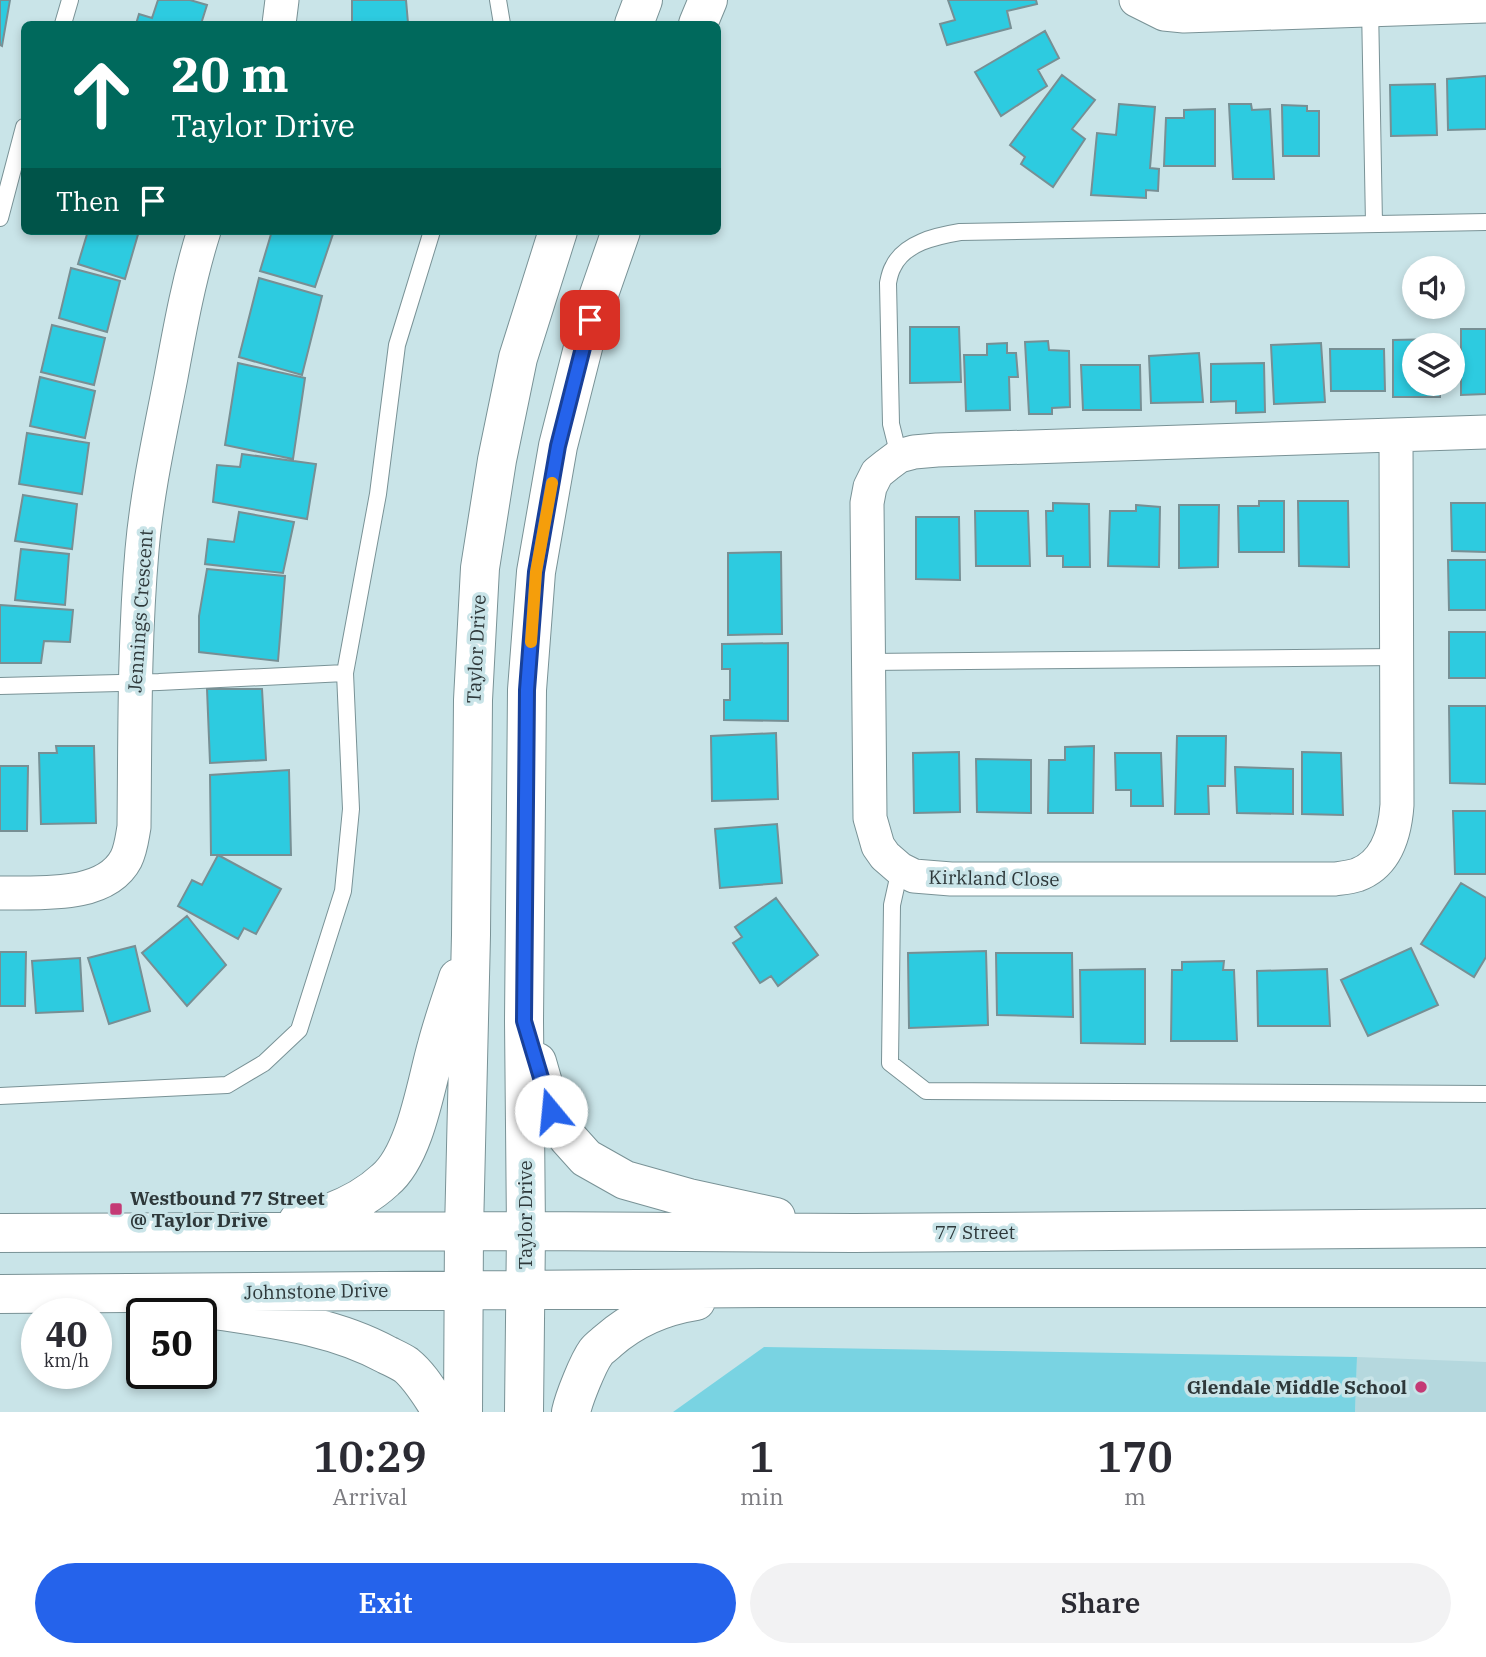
<!DOCTYPE html>
<style>
body{margin:0;font-family:"IBM Plex Serif",serif;background:#f2f2f3;color:#2b2b33;height:100vh;display:flex;flex-direction:column;font-size:26px;white-space:nowrap}
*{box-sizing:border-box;margin:0}
p{font-size:23px;color:#7c7c81}
.icon{flex:none;width:38px;height:38px;fill:none;stroke:currentColor;stroke-width:2;stroke-linecap:round;stroke-linejoin:round}
.map{position:relative;height:1412px;overflow:hidden}
.details{display:flex;flex-direction:column;background:#fff;flex:1}
.details>*{flex:none}
.top-card{position:absolute;left:21px;top:21px;width:700px;height:214px;border-radius:10px;box-shadow:0 4px 10px #0003;background:#00695c;color:#fff;overflow:hidden}
.controls{position:absolute;left:1402px;top:256px;display:grid;gap:14px}
.controls a{display:grid;place-items:center;width:63px;height:63px;border-radius:50%;background:#fff;box-shadow:0 4px 10px #0003;font-size:35px}
.speed{position:absolute;left:21px;top:1298px;display:flex;gap:14px;font-size:35px;font-weight:700;text-align:center}
.speed>*{display:grid;place-content:center;width:91px;height:91px;border-radius:50%;background:#fff;box-shadow:0 4px 10px #0003;line-height:1}
.speed small{font-size:18px;font-weight:400}
.speed .limit{border:4px solid #111;border-radius:10px;background:#fff;color:#111}
.pin{position:absolute;display:grid;place-items:center;width:60px;height:60px;color:#fff;margin:-30px;border-radius:14px;box-shadow:0 4px 10px #0006}
.me{position:absolute;width:77px;margin:-38px;rotate:343deg;stroke-linejoin:round;filter:drop-shadow(0 0 5px #0008)}
.turn{display:flex;align-items:center;gap:24px;height:147px;padding:0 35px;font-size:32px}
.turn .icon{width:91px;height:91px;stroke-width:2.5}
.turn b{display:block;font-size:49px;line-height:60px}
.then{display:flex;align-items:center;height:66px;padding:0 35px;background:#0003;gap:14px;font-size:26px}
.eta{display:flex;justify-content:space-evenly;align-items:center;height:119px;text-align:center}
.eta b{font-size:42px;font-weight:600;line-height:49px}
.action{display:flex;gap:14px;margin-top:auto;padding:14px 35px}
.action a{flex:1;height:80px;border-radius:42px;background:#2563eb;color:#fff;font-size:28px;font-weight:600;line-height:80px;text-align:center}
.action a+a{background:#f2f2f3;color:#2b2b33}
.map>svg:first-child{display:block}
.built{fill:#b5d8de}
.green{fill:#79d3e2}
.building{fill:#2dcbe0;stroke:#778f94;stroke-width:2}
.lines{fill:none;stroke-linecap:round;stroke-linejoin:round}
.service-casing{stroke:#799296;stroke-width:18}
.minor-casing{stroke:#799296;stroke-width:35}
.secondary-casing{stroke:#799296;stroke-width:40}
.service{stroke:#fff;stroke-width:16}
.minor{stroke:#fff;stroke-width:33}
.secondary{stroke:#fff;stroke-width:38}
.route-casing{stroke:#184099;stroke-width:18}
.route{stroke:#2563eb;stroke-width:12}
.slow{stroke:#f59e0b;stroke-width:12}
.poi-dot{fill:#c43a75;stroke:#c9e4e8;stroke-width:2.5}
.labels{text-anchor:middle;dominant-baseline:central;stroke-width:7;stroke-linejoin:round;paint-order:stroke}
.street-label{font-size:19px;fill:#2e383a;stroke:#c9e4e8}
.poi-label{font-size:19px;font-weight:bold;fill:#2e383a;stroke:#c9e4e8;text-anchor:start}
</style>
<div class="map">
<svg width="1486" height="1412" viewBox="0 0 1486 1412">
<rect width="100%" height="100%" fill="#c9e4e8"/>
<path class="built" d="M1357 1357 1486 1362V1412H1355Z"/>
<path class="green" d="M764 1347 1357 1357 1355 1412H673Z"/>
<path class="building" d="M0 0H10L2 46 0 45Z
M158 0H190L207 5 201 24H136L139 14 152 18Z
M352 0H406L408 23 352 24Z
M948 0H1036L1037 4 1007 11 1011 28 947 45 940 24 955 20Z
M1045 31 1059 58 1038 70 1047 86 1001 116 975 72Z
M1062 75 1095 100 1072 129 1085 139 1053 187 1021 164 1025 157 1010 145Z
M1486 76V129L1448 130 1447 79Z
M1435 84 1437 135 1391 136 1390 85Z
M1119 104 1155 107 1150 168 1159 169 1158 191 1146 190V198L1091 195 1097 133 1116 135Z
M1229 104H1251L1252 110 1270 109 1274 179H1233Z
M1282 105 1307 106V111H1319V156H1283Z
M1215 109V166H1164L1166 118H1184V110Z
M88 231H139L125 279 78 264Z
M272 231H334L315 287 260 271Z
M71 268 120 281 107 332 59 318Z
M259 278 322 296 302 375 239 357Z
M52 325 105 338 94 385 41 372Z
M910 327H959L961 382 910 383Z
M1461 329H1486V394L1461 395Z
M1441 339V345H1414V383H1440V397H1393V340Z
M1048 341 1049 350 1069 351 1070 407 1052 408V414H1029L1025 342Z
M1007 343V353H1016L1018 377H1009L1010 410 966 411 964 355H987V344Z
M1321 343 1325 402 1274 404 1271 345Z
M1330 349H1384L1385 391H1331Z
M1199 353 1203 402 1151 403 1149 356Z
M238 363 305 378 293 459 225 445Z
M1264 363 1265 412 1236 413V401L1211 402V364Z
M1081 365H1140L1141 410H1083Z
M40 377 95 391 85 438 30 426Z
M27 433 89 443 82 494 19 484Z
M242 454 316 464 307 519 213 502 217 465 240 467Z
M23 495 77 504 72 549 15 541Z
M1259 501H1284V552H1239L1238 506H1259Z
M1298 501H1348L1349 567 1299 566Z
M1053 503 1089 504 1090 567H1063V556H1047L1046 511H1053Z
M1451 503H1486V552L1452 551Z
M1136 505 1160 507 1159 567 1108 566 1110 511H1136Z
M1179 505H1219L1218 567 1179 568Z
M975 511H1028L1030 566H976Z
M239 512 294 522 283 573 205 564 208 539 234 542Z
M916 517H959L960 580 916 579Z
M21 549 69 554 65 605 15 600Z
M781 552 782 634 728 635V553Z
M1448 560H1486V610H1449Z
M207 569 285 576 278 661 199 652V616Z
M0 605 73 610 70 642 44 641 41 663H0Z
M1449 632H1486V678H1449Z
M788 643V721L724 720V700H730V669H722V644Z
M207 689H262L266 760 210 763Z
M1449 706H1486V784L1450 783Z
M776 733 778 799 712 801 711 736Z
M1177 736H1226L1225 786H1208L1209 814H1175Z
M56 746H94L96 823 41 824 39 753H57Z
M1094 746 1093 813H1048L1049 760H1065V747Z
M959 752 960 812 914 813 913 753Z
M1302 752 1341 753 1343 815 1302 814Z
M1115 753H1161L1163 806H1131V790H1116Z
M976 759 1031 760V813L977 812Z
M0 766H28L27 831H0Z
M1235 767 1293 769V814L1237 813Z
M289 770 291 855H211L210 775Z
M1453 811H1486V874H1455Z
M777 824 782 883 720 888 715 829Z
M218 855 281 889 256 934 244 928 238 939 178 906 192 880 202 885Z
M1461 883 1486 898V957L1474 977 1421 944Z
M776 898 818 955 778 986 771 976 760 983 733 943 742 937 735 927Z
M187 916 226 965 187 1006 142 953Z
M135 946 150 1011 109 1024 88 958Z
M1411 948 1438 1005 1368 1036 1341 980Z
M986 951 988 1025 909 1028 908 953Z
M0 952H26L25 1006H0Z
M996 953H1072L1073 1017 997 1015Z
M80 958 83 1011 36 1013 32 961Z
M1224 961 1223 970H1234L1237 1041H1171L1172 970H1182V962Z
M1145 969V1044L1081 1043 1080 970Z
M1327 969 1330 1026H1258L1257 971Z"/>
<g class="lines">
<g class="service-casing">
<path id="service" d="M498 0 502 24
M1370 6 1374 224
M63 24 70 0
M0 218 24 127
M899 456 891 424 888 283C889 278 890 272 893 267 904 243 936 236 960 232L1486 222
M869 662 1396 657
M0 686 159 682 345 673
M900 869 892 905 890 1063 926 1091 1486 1094
M0 1096 227 1085 264 1063 299 1030 343 891 351 809 345 673 378 494 397 345 432 231"/>
</g>
<g class="minor-casing">
<path id="minor" d="M1136 0 1164 14 1184 16 1486 6
M279 24 282 0
M1396 435 1397 805C1395 833 1387 864 1357 875 1351 877 1342 878 1335 879H951L914 876 900 869 885 856 878 846 870 818 867 503 870 487 877 473 887 465 899 456 914 452 937 450 1486 432
M0 893C39 892 105 899 126 859 131 849 132 838 134 827 135 735 134 642 142 550 147 492 160 434 171 377 180 328 189 278 204 231"/>
</g>
<g class="secondary-casing">
<path id="secondary" d="M634 24 643 0
M698 24 708 0
M537 1062 551 1111 568 1138 586 1158 625 1180 689 1198 776 1217
M298 1221C308 1218 319 1216 329 1213 348 1206 370 1194 385 1180 416 1154 426 1083 437 1045 443 1022 451 1000 458 978
M0 1233 526 1231 854 1233 1486 1228
M0 1294 777 1288H1486
M215 1310C274 1319 334 1326 387 1355 393 1358 400 1361 406 1365 421 1377 431 1396 442 1412
M463 1412 464 1231 471 935 473 700 480 568 497 460 518 358 558 231
M524 1412 526 1231 524 1021 527 690 536 572 558 446 590 320 621 231
M571 1412C574 1398 588 1363 596 1352 599 1348 605 1344 608 1341 633 1319 664 1306 696 1301"/>
</g>
<use href="#service" class="service"/>
<use href="#minor" class="minor"/>
<use href="#secondary" class="secondary"/>
</g>
<g class="lines">
<g class="route-casing">
<path id="route" d="M551 1111 524 1021 527 690 536 572 558 446 590 320"/>
</g>
<use href="#route" class="route"/>
<path class="slow" d="M531 642 536 572 552 483"/>
</g>
<g class="poi-dot">
<rect x="109" y="1202" width="14" height="14" rx="3.5"/>
<circle cx="1421" cy="1387" r="7"/>
</g>
<g class="labels">
<g class="street-label">
<text transform="translate(140 611) rotate(-86)">Jennings Crescent</text>
<text transform="translate(476 649) rotate(-87)">Taylor Drive</text>
<text transform="translate(994 878) rotate(1)">Kirkland Close</text>
<text transform="translate(525 1215) rotate(-90)">Taylor Drive</text>
<text x="975" y="1232">77 Street</text>
<text transform="translate(316 1291) rotate(-1)">Johnstone Drive</text>
</g>
<g class="poi-label">
<text x="130" y="1198">Westbound 77 Street<tspan x="130" dy="22">@ Taylor Drive</tspan></text>
<text x="1407" y="1387" text-anchor="end">Glendale Middle School</text>
</g>
</g>
</svg>
<div class="controls">
<a><svg class="icon" aria-label="sound" viewBox="0 0 24 24"><path d="M4 9h4l5-4v14l-5-4H4zM17 9q2 3 0 6"/></svg></a>
<a><svg class="icon" aria-label="layers" viewBox="0 0 24 24"><path d="M12 4l9 5-9 5-9-5zM3 14l9 5 9-5"/></svg></a>
</div>
<div class="speed"><div>40<small>km/h</small></div><div class="limit">50</div></div>
<div class="pin" style="left:590px;top:320px;background:#d93025"><svg class="icon" aria-label="arrive" viewBox="0 0 24 24"><path d="M6 21V4h12l-3 4 3 4H6"/></svg></div>
<svg class="me" style="left:551px;top:1111px" viewBox="-20 -20 40 40"><circle r="19" fill="#fff"/><path d="M0-13L10 11 0 6-10 11z" fill="#2563eb"/></svg>
<div class="top-card">
<div class="turn"><svg class="icon" aria-label="ahead" viewBox="0 0 24 24"><path d="M12 20V5M6 11l6-6 6 6"/></svg><div><b>20 m</b>Taylor Drive</div></div>
<div class="then">Then<svg class="icon" aria-label="arrive" viewBox="0 0 24 24"><path d="M6 21V4h12l-3 4 3 4H6"/></svg></div>
</div>
</div>
<section class="details">
<div class="eta">
<div><b>10:29</b><p>Arrival</p></div>
<div><b>1</b><p>min</p></div>
<div><b>170</b><p>m</p></div>
</div>
<div class="action"><a>Exit</a><a>Share</a></div>
</section>
